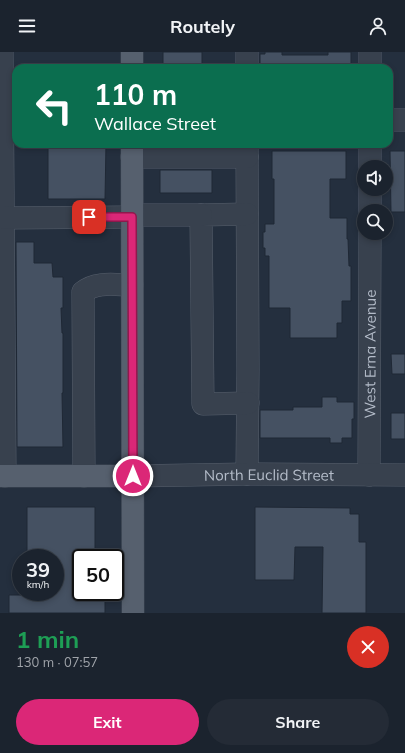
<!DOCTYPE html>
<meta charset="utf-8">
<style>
body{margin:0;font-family:Mulish,sans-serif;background:#242b36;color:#f1f3f6;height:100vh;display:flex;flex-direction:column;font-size:15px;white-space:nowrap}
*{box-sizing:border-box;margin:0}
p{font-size:13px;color:#a0a4aa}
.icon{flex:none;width:22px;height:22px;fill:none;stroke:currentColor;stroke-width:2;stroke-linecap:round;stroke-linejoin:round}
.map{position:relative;height:561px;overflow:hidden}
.drawer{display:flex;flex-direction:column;background:#1b232e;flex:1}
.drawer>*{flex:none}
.banner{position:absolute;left:12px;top:12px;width:381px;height:84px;border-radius:12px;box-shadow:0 2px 6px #0003,0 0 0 1px #39404a;background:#0b6e4f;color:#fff;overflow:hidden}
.controls{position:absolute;left:357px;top:108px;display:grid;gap:8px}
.controls a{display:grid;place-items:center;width:36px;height:36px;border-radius:50%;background:#1b232e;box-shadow:0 2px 6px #0003,0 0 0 1px #39404a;font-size:20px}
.speed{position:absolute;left:12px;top:497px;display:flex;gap:8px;font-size:20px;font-weight:700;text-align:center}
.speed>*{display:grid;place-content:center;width:52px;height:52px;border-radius:50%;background:#1b232e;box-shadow:0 2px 6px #0003,0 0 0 1px #39404a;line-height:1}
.speed small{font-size:10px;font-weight:400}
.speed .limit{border:2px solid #111;border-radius:6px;background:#fff;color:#111}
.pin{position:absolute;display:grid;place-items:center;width:34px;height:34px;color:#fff;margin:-17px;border-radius:8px;box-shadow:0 2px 6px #0006}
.me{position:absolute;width:44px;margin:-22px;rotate:0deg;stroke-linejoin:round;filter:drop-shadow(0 0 3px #0008)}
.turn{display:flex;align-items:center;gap:14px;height:84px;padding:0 16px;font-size:18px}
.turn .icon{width:52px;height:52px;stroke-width:2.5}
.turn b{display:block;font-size:28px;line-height:34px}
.round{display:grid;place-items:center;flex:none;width:42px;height:42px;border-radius:21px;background:#242b36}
.head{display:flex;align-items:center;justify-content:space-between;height:68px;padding:0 16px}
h1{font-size:24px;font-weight:700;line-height:30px;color:#1e9e55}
.primary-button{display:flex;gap:8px;margin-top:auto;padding:8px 16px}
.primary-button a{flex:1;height:46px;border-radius:24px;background:#db2777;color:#fff;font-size:16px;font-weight:700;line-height:46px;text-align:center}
.primary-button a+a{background:#242b36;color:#f1f3f6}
header{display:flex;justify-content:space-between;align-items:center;height:52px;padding:0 16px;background:#1b232e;font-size:18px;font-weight:700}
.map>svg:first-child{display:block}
.building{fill:#455162;stroke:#1f2835}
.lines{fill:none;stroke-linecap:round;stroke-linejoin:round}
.minor-casing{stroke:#565f6c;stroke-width:23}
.major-casing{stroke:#414a57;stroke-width:23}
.minor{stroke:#38414e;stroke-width:22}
.major{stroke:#56606e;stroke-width:22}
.route-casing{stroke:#8e194d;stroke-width:10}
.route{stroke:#db2777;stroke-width:7}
.labels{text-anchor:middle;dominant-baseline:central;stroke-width:3;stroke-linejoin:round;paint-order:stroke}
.street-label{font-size:15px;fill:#b4bcc9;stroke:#1d2633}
</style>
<header><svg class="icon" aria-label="menu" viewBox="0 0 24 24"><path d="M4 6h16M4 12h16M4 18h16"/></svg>Routely<svg class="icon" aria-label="person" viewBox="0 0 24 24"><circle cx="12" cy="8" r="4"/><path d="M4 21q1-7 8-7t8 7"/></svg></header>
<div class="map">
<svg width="405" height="561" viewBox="0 0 405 561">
<rect width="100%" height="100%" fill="#242f3e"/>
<path class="building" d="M163 0H202V16H163Z
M265 0H282V3H328V0H351V16H260V2H265Z
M48 92H106L105 147H48Z
M272 99H346V127H330V166H347V187H348L349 214H351V249H342V271H337V286H290V256H269V204H265V196H263V180H265V172H274V127H272Z
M390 99H405V160H391Z
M160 118H212V141H160Z
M16 190H34V211H52L53 225H63V256H61L62 281H63V341H62L63 395H17Z
M391 302H405V322H392Z
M322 345H337V350H354V367H352V386H342V391H330V386H260V358H293V355H322Z
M391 361H405V387H391Z
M27 455H95V506H81V540H101V543H105V561H9V543H24V540H55V506H27Z
M255 455 350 456V462H359V490H366V561H322L323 495H295L294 528H255Z"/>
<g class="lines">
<g class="minor-casing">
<g id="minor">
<path d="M2 0 5 424"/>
<path d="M247 0V16"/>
<path d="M370 0V16"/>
<path d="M389 68H405"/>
<path d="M247 92 248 317 247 422"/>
<path d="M132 105H247"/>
<path d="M370 115V92"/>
<path d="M370 159V137"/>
<path d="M247 162 201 163 203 352 248 351"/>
<path d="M132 163H201"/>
<path d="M0 166 132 165"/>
<path id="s1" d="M369 423 370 181"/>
<path d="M84 424 83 240C96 229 116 233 132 233"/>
<path id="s2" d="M133 424 247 422 405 423"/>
</g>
</g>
<g class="major-casing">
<path id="major" d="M132 0V16
M132 92 133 561
M0 424H133"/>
</g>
<use href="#minor" class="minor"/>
<use href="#major" class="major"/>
</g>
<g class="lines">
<g class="route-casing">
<path id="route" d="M89 165H132L133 424"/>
</g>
<use href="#route" class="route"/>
</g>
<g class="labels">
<g class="street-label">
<text stroke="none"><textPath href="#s1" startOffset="121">West Erna Avenue</textPath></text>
<text stroke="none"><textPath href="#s2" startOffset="136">North Euclid Street</textPath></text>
</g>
</g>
</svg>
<div class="controls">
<a><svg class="icon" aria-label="sound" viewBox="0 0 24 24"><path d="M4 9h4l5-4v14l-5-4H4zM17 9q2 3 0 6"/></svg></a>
<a><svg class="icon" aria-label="search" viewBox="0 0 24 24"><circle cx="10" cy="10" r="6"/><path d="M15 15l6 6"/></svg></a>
</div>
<div class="speed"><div>39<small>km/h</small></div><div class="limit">50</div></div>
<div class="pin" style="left:89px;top:165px;background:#d93025"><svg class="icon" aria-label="arrive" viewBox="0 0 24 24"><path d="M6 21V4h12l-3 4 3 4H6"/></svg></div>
<svg class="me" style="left:133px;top:424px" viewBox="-20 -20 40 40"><circle r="17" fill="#db2777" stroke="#fff" stroke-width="3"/><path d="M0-11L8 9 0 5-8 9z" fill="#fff"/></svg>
<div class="banner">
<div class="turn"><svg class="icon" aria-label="left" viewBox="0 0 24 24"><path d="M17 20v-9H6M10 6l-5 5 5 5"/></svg><div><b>110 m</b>Wallace Street</div></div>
</div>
</div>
<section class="drawer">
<div class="head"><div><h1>1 min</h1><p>130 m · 07:57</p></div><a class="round" style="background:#d93025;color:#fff"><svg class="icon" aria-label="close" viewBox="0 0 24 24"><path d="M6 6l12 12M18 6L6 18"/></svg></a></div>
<div class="primary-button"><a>Exit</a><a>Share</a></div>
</section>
